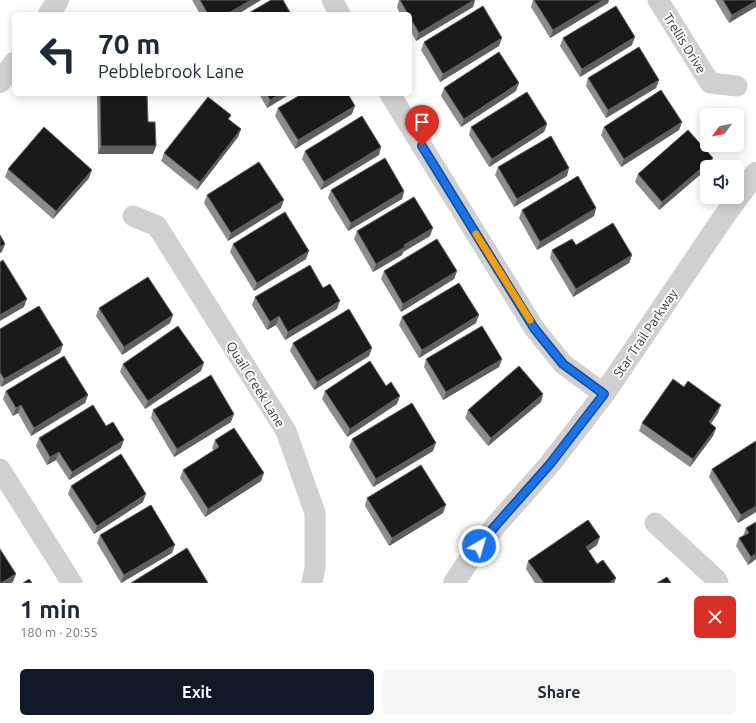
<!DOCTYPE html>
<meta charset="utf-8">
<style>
body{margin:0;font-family:Ubuntu,sans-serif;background:#f6f6f7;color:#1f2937;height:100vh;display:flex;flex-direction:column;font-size:15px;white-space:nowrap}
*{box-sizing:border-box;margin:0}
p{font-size:13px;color:#747a83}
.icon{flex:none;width:22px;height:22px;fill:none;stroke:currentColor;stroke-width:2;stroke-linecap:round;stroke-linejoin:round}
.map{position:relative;height:583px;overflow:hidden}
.sheet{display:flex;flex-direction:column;background:#fff;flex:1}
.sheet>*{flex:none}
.banner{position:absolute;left:12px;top:12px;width:400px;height:84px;border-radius:6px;box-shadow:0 2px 10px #0003;background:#fff;color:#1f2937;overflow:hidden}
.needle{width:26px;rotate:238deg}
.tools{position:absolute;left:700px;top:108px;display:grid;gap:8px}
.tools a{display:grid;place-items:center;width:44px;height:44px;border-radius:6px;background:#fff;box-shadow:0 2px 10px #0003;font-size:20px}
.pin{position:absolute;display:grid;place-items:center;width:34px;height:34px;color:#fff;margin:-41px -17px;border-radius:50% 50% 50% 0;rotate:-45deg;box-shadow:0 0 4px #0007}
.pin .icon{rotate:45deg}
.me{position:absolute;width:44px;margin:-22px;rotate:38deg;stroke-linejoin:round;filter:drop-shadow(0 0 3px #0008)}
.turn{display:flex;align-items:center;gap:14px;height:84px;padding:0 20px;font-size:18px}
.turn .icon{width:52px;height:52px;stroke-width:2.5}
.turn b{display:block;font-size:28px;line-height:34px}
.round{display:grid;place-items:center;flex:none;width:42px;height:42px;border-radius:6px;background:#f6f6f7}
.overview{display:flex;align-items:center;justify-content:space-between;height:68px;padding:0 20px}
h1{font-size:24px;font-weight:700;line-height:30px}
.primary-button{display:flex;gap:8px;margin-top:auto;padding:8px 20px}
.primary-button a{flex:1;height:46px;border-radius:6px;background:#111827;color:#fff;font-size:16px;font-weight:700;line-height:46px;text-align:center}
.primary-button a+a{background:#f6f6f7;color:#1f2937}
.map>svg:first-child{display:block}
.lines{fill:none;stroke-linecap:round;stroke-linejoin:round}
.minor{stroke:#d0d0d0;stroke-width:21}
.tertiary{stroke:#d0d0d0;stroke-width:22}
.wall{fill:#8c8c8c}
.shaded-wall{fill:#5f5f5f}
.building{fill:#1a1a1a;stroke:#5f5f5f}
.route-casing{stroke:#114b97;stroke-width:10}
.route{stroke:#1a73e8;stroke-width:7}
.slow{stroke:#f59e0b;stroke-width:7}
.labels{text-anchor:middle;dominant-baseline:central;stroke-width:4;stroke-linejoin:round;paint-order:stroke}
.street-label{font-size:13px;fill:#333;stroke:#fff}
</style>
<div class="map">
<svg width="756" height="583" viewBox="0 0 756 583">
<rect width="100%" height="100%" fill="#fff"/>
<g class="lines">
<path class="minor" d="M332 0 340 14
M658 0 710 83 737 86
M390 94 534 328 563 364 604 394
M133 216 157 226 286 431 315 513V568L312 583
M0 469 72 583
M655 523 716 579 718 583"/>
<path class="tertiary" d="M49 14 58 0
M0 82 14 63
M454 583 471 557 496 525 550 464 604 394 725 215 756 173"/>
</g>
<path class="wall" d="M192 0H261L238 14H200Z
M399 0H475L473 7 416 41 410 30V14H400L397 7Z
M533 0H609L608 3 550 38 531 7Z
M715 0H756L729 23Z
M563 38 632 45 580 77 560 46Z
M424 42 499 46 440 82 421 50Z
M588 78 659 80 656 88 606 118 586 86Z
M444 88 516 91 461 127 441 96Z
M97 94H147L148 122 156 146 153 154H98Z
M259 94H290L267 108Z
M278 108 352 114 295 149 275 116Z
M231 115 229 119 241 129 238 137 197 190 161 161 164 153Z
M682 122 679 130 621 167 601 135 604 127Z
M547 124 544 132 489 167 469 135 471 127Z
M381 147 379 155 321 190 302 159 305 151Z
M710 166 659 210 635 182 638 174Z
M498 167 567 176 514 207 495 175Z
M8 169 89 178 53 219 5 177Z
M331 190 404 191 402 199 348 231 328 198Z
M207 195 281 208 228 241 204 203Z
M596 208 594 216 537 250 519 218 522 210Z
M357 231 430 236 403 252 402 255 373 272 354 239Z
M233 244 306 259 254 291 230 252Z
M576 245 632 255 629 263 573 297 550 258 552 250Z
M384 271H457L454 279 401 312 381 279Z
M323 288 337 309 285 340 276 325 267 330 252 305 255 297Z
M99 308 173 315 170 323 122 355 96 316Z
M402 317 476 323 419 358 399 325Z
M0 329 60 353 1 387 0 385Z
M293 343 372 348 369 356 314 390 290 351Z
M426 359H502L499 367 443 400 424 367Z
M123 364 201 371 145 409 120 372Z
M6 391 88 395 85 403 31 436 18 413 13 416 3 399Z
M325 391 397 404 347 437 322 399Z
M543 394 541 402 488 446 465 418 468 410Z
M153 410 231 422 174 457 151 418Z
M718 413 711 424 716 428 713 436 690 467 639 431 642 423Z
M106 426 121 448 69 480 56 460 47 465 36 446 39 438Z
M352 439 433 451 373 487 349 447Z
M215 440 261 481 205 517 180 478 183 470 214 451 212 448Z
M756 441V512L738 523 709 477 712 469Z
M71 486 143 502 94 534 68 494Z
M367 498 443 513 389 546 365 506Z
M756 522V559L748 565 736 546 739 538 743 536 746 528Z
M100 535 172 553 121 583 97 543Z
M597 545 588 551 597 564 616 578 614 583H535L526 569 528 561Z"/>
<path class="shaded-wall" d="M251 0H261L238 14H227Z
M474 0H475L473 7 416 41 419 33Z
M603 0H609L608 3 550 38 553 30Z
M756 1V7L729 23 732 15Z
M635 37 632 45 580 77 582 69Z
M502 38 499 46 440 82 443 74Z
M659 80 656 88 606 118 608 110Z
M519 83 516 91 461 127 464 119Z
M280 94H290L267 108 270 100Z
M355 106 352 114 295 149 298 140Z
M682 122 679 130 621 167 624 159Z
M547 124 544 132 489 167 492 159Z
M241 129 238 137 197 190 200 182Z
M101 146H156L153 154H98Z
M381 147 379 155 321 190 324 182Z
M713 158 710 166 707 167V169L659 210 662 202Z
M569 168 567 176 514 207 517 199Z
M92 170 89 178 53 219 56 211Z
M404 191 402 199 348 231 351 223Z
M284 200 281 208 228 241 231 233Z
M596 208 594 216 537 250 540 242Z
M433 228 430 236 403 252 402 255 373 272 376 264 404 245Z
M5 244 2 252 0 253V247Z
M309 251 306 259 254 291 257 283Z
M632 255 629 263 573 297 576 289Z
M457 271 454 279 401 312 403 304Z
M27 299 24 307 0 321V315Z
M340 301 337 309 285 340 288 332Z
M173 315 170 323 122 355 124 347Z
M479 315 476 323 419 358 422 350Z
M279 316 276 325 267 330 270 322Z
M63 345 60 353 1 387 4 379Z
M372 348 369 356 314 390 317 382Z
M502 359 499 367 443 400 446 392Z
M204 363 201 371 145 409 148 401Z
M543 394 541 402 488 446 491 438Z
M88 395 85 403 31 436 34 428Z
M400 396 397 404 347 437 350 429Z
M21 405 18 413 13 416 16 408Z
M721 405 718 413 706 430 709 422Z
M234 414 231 422 174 457 177 449Z
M716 428 713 436 690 467 693 459Z
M124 440 121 448 69 480 72 472Z
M436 443 433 451 373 487 376 479Z
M59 452 56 460 47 465 50 457Z
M264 473 261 481 205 517 208 509Z
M146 494 143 502 94 534 97 526Z
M446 505 443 513 389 546 392 538Z
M756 506V512L738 523 741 515Z
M600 537 597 545 583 555 586 547Z
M175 545 172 553 121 583 124 575Z
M756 553V559L748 565 751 557Z
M16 574 13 582 11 583H1Z
M616 578 614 583H609Z"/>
<path class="building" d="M200 0H251L227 14H208Z
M271 0H283L291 14H247Z
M400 0H474L419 33 410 17V14H408Z
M534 0H603L553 30Z
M723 0H756V1L732 15Z
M483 6 502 38 443 74 424 42Z
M616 6 635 37 582 69 563 38Z
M639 47 659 80 608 110 588 78Z
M499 52 519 83 464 119 444 88Z
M661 90 682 122 624 159 604 127Z
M527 92 547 124 492 159 471 127Z
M100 94H147L148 122H155L156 146H101Z
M267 94H280L270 100Z
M302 94H348L355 106 298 140 278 108Z
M208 97 231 115 228 119 241 129 200 182 164 153Z
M362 116 381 147 324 182 305 151Z
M44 127 92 170 56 211 8 169Z
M688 130 713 158 662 202 638 174Z
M551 136 569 168 517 199 498 167Z
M385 158 404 191 351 223 331 190Z
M259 162 284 200 231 233 207 195Z
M578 176 596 208 540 242 522 210Z
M414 197 433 228 404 245 405 247 376 264 357 231Z
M285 212 309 251 257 283 233 244Z
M613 223 632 255 576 289 552 250 572 239 576 245Z
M0 235 5 244 0 247Z
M437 239 457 271 403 304 384 271Z
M3 260 27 299 0 315V262Z
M310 265 323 288 330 284 340 301 288 332 279 316 270 322 255 297Z
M148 277 173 315 124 347 99 308Z
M459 283 479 315 422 350 402 317Z
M39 306 63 345 4 379 0 372V329Z
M349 309 372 348 317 382 293 343Z
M178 326 204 363 148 401 123 364Z
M482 326 502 359 446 392 426 359Z
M64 356 88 395 34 428 21 405 16 408 6 391Z
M370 361 386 386 391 382 400 396 350 429 325 391Z
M519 366 543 394 491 438 468 410Z
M211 375 234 414 177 449 153 410Z
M673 379 684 387 688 381 721 405 709 422 716 428 693 459 642 423Z
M412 403 436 443 376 479 352 439Z
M93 405 106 426 113 422 124 440 72 472 59 452 50 457 39 438Z
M234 428 264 473 208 509 183 470 219 447 215 440Z
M756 441V506L741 515 712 469Z
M121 454 146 494 97 526 71 486Z
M421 465 446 505 392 538 367 498Z
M151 505 175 545 124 575 100 535Z
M588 520 600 537 586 547 597 564 603 560 616 578 609 583H544L528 561Z
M756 522V553L751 557 739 538 749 533 746 528Z
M187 548 208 583H131Z
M0 549 16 574 1 583H0Z
M667 577 671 583H657Z
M29 579 32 583H23Z"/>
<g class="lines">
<g class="route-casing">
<path id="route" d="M422 146 534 328 563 364 604 394 550 464 496 525 479 546"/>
</g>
<use href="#route" class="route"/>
<path class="slow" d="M476 234 530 320"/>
</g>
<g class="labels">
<g class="street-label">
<text transform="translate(685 43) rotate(58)">Trellis Drive</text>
<text transform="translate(645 333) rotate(-56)">Star Trail Parkway</text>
<text transform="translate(256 384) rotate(58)">Quail Creek Lane</text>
</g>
</g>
</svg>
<div class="tools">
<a><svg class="needle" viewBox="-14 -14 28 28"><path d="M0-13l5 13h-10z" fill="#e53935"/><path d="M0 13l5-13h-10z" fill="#747a83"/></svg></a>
<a><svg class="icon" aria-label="sound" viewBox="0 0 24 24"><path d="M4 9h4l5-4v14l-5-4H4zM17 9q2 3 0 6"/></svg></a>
</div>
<div class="pin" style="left:422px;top:146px;background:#d93025"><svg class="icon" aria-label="arrive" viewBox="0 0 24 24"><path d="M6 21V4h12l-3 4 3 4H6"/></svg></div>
<svg class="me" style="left:479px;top:546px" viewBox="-20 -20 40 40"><circle r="17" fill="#1a73e8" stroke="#fff" stroke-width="3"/><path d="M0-11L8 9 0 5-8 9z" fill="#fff"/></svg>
<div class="banner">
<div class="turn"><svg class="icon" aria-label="left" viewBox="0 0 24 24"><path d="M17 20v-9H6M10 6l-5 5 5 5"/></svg><div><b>70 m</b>Pebblebrook Lane</div></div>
</div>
</div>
<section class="sheet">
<div class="overview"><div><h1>1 min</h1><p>180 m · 20:55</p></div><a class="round" style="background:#d93025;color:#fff"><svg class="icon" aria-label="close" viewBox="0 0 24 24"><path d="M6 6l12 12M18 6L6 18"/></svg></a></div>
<div class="primary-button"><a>Exit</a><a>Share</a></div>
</section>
